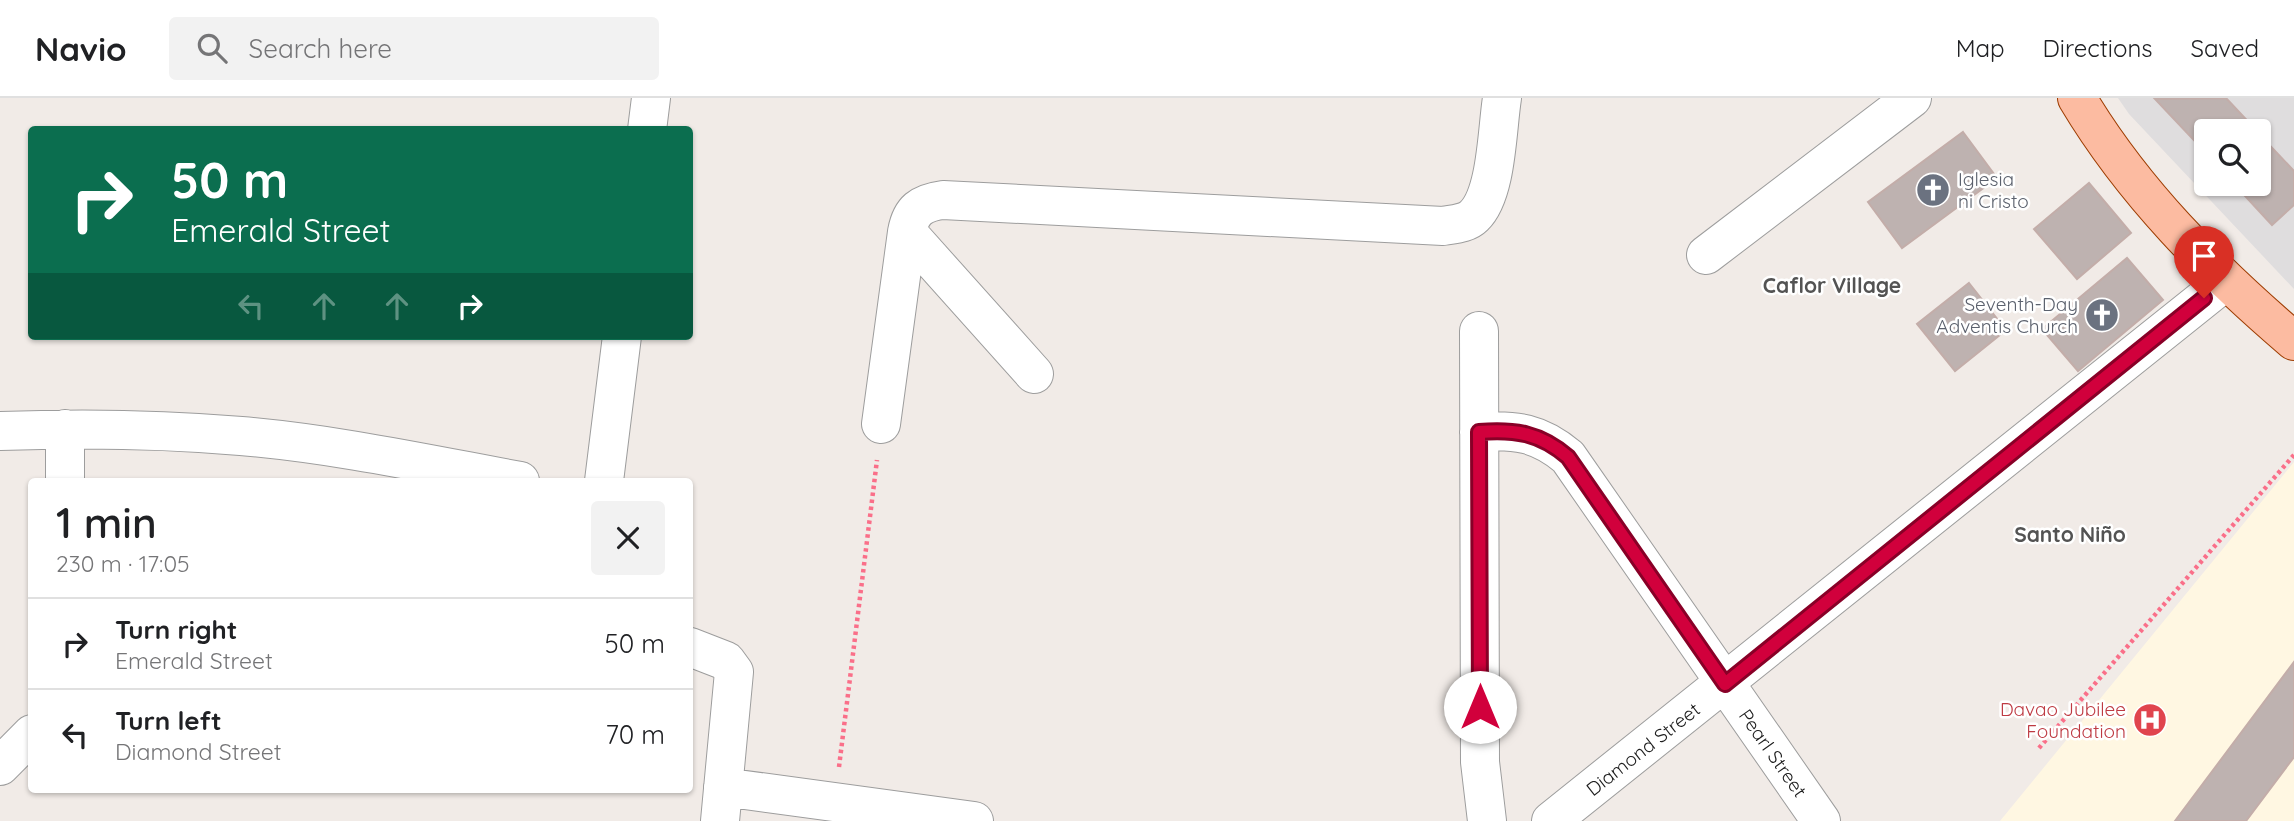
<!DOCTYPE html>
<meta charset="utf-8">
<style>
body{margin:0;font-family:Quicksand,sans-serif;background:#f2f2f2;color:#202124;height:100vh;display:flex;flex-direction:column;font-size:26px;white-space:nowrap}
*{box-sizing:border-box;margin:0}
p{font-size:23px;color:#757577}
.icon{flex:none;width:38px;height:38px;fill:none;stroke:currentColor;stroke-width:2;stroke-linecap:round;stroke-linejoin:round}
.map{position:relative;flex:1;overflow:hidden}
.details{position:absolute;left:28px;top:380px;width:665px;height:315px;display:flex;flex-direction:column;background:#fff;border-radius:7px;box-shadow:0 2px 5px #0004}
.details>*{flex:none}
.hud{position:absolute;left:28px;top:28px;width:665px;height:214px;border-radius:7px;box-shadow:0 2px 5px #0004;background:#0b6e4f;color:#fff;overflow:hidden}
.fabs{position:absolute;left:2194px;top:21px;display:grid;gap:14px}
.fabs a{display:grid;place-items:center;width:77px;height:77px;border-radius:7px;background:#fff;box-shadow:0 2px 5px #0004;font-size:35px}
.pin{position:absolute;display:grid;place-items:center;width:60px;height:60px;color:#fff;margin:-72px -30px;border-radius:50% 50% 50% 0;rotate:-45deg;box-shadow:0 0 7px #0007}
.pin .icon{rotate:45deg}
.me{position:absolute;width:77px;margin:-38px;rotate:0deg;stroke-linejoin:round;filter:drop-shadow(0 0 5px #0008)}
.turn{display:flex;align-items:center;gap:24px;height:147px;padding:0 28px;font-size:32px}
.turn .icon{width:91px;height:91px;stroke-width:2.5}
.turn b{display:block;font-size:49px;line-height:60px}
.lanes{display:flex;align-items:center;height:66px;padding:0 28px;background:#0003;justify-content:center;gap:35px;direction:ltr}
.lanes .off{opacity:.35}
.round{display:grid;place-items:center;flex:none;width:74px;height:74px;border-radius:7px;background:#f2f2f2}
.summary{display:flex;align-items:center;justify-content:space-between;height:119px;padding:0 28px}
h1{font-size:42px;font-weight:600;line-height:52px}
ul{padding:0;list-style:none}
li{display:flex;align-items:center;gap:21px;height:91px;padding:0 28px;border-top:2px solid #e0e0e0}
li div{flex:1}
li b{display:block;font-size:26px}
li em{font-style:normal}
header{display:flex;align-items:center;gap:42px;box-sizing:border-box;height:98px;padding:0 35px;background:#fff;border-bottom:2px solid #e0e0e0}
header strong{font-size:33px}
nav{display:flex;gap:38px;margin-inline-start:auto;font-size:24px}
.search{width:490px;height:63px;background:#f2f2f2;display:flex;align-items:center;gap:18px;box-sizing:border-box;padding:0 24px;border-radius:7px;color:#757577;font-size:26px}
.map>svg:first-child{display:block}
.residential{fill:#dfddde;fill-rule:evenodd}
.education{fill:#fff7e2}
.building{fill:#beb2b0;stroke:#c3ada9;stroke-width:2}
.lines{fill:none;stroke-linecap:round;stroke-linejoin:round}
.minor-casing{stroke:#9d9d9d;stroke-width:40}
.major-casing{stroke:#9d3c00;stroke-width:40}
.path{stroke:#fa6f89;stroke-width:4.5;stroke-dasharray:3.5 3.5;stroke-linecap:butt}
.minor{stroke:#fff;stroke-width:38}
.major{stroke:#fcbba1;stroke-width:38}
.route-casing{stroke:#880027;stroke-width:18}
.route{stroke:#d1003c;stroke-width:12}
.labels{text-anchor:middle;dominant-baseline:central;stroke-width:5;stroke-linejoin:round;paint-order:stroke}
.worship-label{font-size:19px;fill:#5b616d;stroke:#fff;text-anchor:start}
.health-label{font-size:19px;fill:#be3a42;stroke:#fff;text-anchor:end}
.street-label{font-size:19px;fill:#202020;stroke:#fff}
.neighbourhood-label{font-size:21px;font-weight:bold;fill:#535353;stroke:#fff}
</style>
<header>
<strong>Navio</strong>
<div class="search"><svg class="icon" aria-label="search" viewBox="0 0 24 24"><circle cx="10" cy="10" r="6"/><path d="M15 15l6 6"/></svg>Search here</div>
<nav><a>Map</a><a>Directions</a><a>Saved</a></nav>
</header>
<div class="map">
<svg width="2294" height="723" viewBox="0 0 2294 723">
<rect width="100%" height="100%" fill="#f1ebe7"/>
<path class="residential" d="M2118 0H2294V191L2129 16ZM2207 33H2259V86H2207Z"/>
<path class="education" d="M2294 364V723H2000Z"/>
<path class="building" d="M2226 0 2257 33H2207V56L2155 1Z
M1963 34 1997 80 1902 150 1868 104Z
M2259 36 2294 73V107L2272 127 2234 86H2259Z
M2089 85 2131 135 2077 181 2034 131Z
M2127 160 2163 202 2078 273 2042 231Z
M1969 185 2006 232 1955 273 1917 226Z
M2294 564V659L2246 723H2175Z"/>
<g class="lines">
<g class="minor-casing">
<path id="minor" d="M647 32 651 0
M907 134 1034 276
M1706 157 1912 0
M1479 233 1480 664 1487 723
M881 326 907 134C911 112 921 105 943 102L1443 128C1453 126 1466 126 1474 118 1497 96 1497 31 1502 0
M65 331V383
M0 333C80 330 160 331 241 338 335 346 428 366 520 383
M1479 334C1515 331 1540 335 1568 359L1821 723
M604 383 622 238
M690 549 726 563 734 574 720 723
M0 668 32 636
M723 689 974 723
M1551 723 2226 183"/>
</g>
<g class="major-casing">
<path id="major" d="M2077 0C2133 94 2211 172 2294 243"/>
</g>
<path class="path" d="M2039 650 2294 357
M839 669 877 362"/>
<use href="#minor" class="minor"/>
<use href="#major" class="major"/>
</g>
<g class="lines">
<g class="route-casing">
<path id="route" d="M1480 609 1479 334C1515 331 1540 335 1568 359L1725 586 2204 200"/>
</g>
<use href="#route" class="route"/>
</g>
<defs>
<g id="church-disc" transform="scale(1.75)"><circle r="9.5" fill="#6b7280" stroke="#fff"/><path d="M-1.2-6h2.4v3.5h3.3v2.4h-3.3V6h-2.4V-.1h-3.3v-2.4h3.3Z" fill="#fff"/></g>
<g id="hospital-disc" transform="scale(1.75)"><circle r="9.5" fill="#e0444e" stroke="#fff"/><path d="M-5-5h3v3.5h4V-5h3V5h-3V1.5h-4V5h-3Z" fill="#fff"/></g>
</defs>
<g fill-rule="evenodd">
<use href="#church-disc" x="1933" y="92"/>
<use href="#church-disc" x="2102" y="217"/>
<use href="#hospital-disc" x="2150" y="622"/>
</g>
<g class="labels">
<g class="worship-label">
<text x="1958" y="81">Iglesia<tspan x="1958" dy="22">ni Cristo</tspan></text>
<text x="2078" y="206" text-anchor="end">Seventh-Day<tspan x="2078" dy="22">Adventis Church</tspan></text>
</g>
<g class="health-label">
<text x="2126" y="611">Davao Jubilee<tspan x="2126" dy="22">Foundation</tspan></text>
</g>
<g class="street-label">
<text transform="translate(1643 651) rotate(-38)">Diamond Street</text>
<text transform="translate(1773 655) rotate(55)">Pearl Street</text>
</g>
<g class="neighbourhood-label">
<text x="1832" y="187">Caflor Village</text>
<text x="2070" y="436">Santo Niño</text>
</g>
</g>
</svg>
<div class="fabs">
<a><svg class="icon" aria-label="search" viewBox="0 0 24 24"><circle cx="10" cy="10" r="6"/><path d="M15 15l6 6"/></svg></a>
</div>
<div class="pin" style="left:2204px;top:200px;background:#d93025"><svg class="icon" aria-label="arrive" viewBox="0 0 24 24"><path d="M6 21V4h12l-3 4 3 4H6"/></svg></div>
<svg class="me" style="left:1480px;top:609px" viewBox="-20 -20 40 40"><circle r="19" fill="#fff"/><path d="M0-13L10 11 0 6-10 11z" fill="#d1003c"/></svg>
<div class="hud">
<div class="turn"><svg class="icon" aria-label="right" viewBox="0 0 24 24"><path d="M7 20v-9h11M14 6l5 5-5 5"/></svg><div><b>50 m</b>Emerald Street</div></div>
<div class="lanes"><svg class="icon off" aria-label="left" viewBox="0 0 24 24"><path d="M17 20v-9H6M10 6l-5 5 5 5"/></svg><svg class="icon off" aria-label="ahead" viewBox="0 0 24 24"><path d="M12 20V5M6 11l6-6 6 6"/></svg><svg class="icon off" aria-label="ahead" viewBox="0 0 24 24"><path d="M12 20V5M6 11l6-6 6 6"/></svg><svg class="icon" aria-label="right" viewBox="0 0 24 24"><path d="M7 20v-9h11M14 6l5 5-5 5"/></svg></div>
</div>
<section class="details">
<div class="summary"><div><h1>1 min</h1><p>230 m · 17:05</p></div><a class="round"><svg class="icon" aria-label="close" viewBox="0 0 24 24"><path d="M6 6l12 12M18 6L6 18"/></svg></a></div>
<ul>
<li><svg class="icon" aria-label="right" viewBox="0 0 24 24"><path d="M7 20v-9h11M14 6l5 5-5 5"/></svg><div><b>Turn right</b><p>Emerald Street</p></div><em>50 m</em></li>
<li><svg class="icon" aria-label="left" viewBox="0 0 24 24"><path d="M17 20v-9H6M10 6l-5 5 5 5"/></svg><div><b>Turn left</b><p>Diamond Street</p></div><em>70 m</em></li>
</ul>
</section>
</div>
